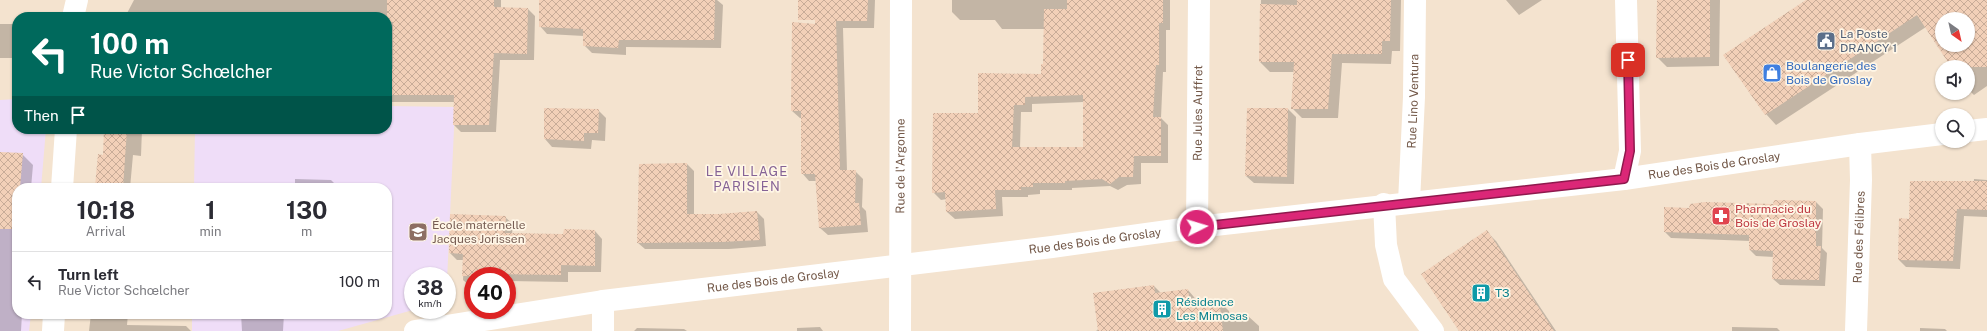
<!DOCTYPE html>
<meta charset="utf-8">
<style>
body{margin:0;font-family:"Public Sans",sans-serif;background:#f7f7f7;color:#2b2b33;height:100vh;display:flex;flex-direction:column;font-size:15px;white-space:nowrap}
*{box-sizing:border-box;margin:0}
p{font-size:13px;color:#7c7c81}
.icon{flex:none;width:22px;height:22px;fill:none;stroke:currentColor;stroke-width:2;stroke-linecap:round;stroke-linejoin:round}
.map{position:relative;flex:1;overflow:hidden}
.details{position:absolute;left:12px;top:183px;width:380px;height:136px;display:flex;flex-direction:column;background:#fff;border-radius:16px;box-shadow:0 1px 3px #0004}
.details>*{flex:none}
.top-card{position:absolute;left:12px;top:12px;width:380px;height:122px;border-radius:16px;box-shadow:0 1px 3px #0004;background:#00695c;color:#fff;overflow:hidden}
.needle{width:26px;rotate:146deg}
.buttons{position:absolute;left:1935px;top:12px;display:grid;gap:8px}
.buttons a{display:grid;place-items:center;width:40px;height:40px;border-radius:50%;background:#fff;box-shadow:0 1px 3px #0004;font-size:20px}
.speed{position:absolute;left:404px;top:267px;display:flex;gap:8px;font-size:20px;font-weight:700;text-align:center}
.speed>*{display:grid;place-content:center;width:52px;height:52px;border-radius:50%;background:#fff;box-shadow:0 1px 3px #0004;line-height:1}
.speed small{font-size:10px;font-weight:400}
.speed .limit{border:6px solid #d22;background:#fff;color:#111}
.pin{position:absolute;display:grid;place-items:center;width:34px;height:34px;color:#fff;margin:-17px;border-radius:8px;box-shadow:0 2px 6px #0006}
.me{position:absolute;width:44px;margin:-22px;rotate:85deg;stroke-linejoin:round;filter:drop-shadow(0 0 3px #0008)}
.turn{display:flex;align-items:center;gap:14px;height:84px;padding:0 12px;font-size:18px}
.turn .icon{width:52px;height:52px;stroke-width:2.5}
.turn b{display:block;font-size:28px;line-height:34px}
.then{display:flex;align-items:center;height:38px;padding:0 12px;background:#0003;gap:8px;font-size:15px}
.eta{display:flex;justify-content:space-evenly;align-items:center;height:68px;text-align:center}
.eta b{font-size:24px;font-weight:700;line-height:28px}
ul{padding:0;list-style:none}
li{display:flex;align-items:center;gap:12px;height:60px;padding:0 12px;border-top:1px solid #e1e1e2}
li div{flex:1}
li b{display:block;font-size:15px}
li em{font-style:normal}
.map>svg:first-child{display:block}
.residential{fill:#f4e3cf;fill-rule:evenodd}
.education{fill:#efddf8}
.shadow{fill:#0003;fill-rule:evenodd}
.building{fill:url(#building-cross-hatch);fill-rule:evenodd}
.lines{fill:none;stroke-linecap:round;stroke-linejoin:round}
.minor{stroke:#fff;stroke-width:22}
.route-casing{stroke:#8e194d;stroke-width:10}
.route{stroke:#db2777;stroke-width:7}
.labels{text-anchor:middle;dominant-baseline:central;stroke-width:3.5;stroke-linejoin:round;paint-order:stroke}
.service-label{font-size:12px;fill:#4e5e75;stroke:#fff6e6;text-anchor:start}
.shop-label{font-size:12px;fill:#366cbe;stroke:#fff6e6;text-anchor:start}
.street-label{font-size:12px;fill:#735848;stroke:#fff6e6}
.health-label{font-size:12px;fill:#be3a42;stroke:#fff6e6;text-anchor:start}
.education-label{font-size:12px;fill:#785e54;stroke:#fff6e6;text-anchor:start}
.culture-label{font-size:12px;fill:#0d838f;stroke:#fff6e6;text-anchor:start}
.neighbourhood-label{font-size:13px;letter-spacing:1px;fill:#866396;stroke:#fff6e6}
</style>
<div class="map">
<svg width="1987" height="331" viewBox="0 0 1987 331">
<defs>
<pattern id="building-cross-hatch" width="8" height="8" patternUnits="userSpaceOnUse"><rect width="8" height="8" fill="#f2d0b8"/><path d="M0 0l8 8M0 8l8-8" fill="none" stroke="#c8ac98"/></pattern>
</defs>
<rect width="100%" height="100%" fill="#fcf2e0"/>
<path class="residential" d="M0 0H1987V331H0ZM17 17H387V129H17ZM1942 19H1968V45H1942ZM1942 67H1968V93H1942ZM1942 115H1968V141H1942ZM17 188H387V314H17ZM413 276H447V310H413ZM473 276H507V310H473Z"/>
<path class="education" d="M17 99V129H46L41 188H17V314H31L29 331H0V100Z
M387 106 455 107 447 281V276H413V310L338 331H192V314H387V188H194L195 129H387Z"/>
<path class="shadow" d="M134 0H501V8L528 9 535 16 534 60H500L496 132H461L454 125 455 102H389L387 100V17H125Z
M540 0H717L723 5 721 48 626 47V55L592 53 584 45V36L547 34 540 26Z
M816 0H875L874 28H843L847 171H855L863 179 862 207 866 211 868 232 828 235 820 228 816 181H809L802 173V118H800L792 111 816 25Z
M952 0H1170V30H1166V72H1163L1161 118 1168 125V163H1141V184L1127 185 1118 190 1110 186 1072 188V190H1040V194L1028 195V197H1002L1003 216 955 219 947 212V199L941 200 933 192 979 114 1042 75 1044 65 1045 29H1002L995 20H960L952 12ZM1084 102V148H1020L1021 112H1032V104Z
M1261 0H1401L1400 51H1392L1391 64 1342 63 1338 118H1302L1292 108 1294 72H1270L1260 62Z
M1506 0H1542L1519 15Z
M1658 0H1720L1719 66 1667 67 1657 57Z
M1807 0H1987V86L1974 95 1968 89V67H1952L1926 27 1776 125 1766 114ZM1942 19H1968V45H1942Z
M0 24H17V58H0Z
M1288 109 1296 117 1294 184 1254 183 1246 176Z
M598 110 606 118 605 141 592 140 591 149 552 147 545 139Z
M105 129H142L141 156 133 155 130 188H99L96 185 104 156Z
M0 153 22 154 33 165 31 188H17V314H22L21 331H0Z
M687 164 694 171V215H719L757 212 764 219 766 246 729 249H645L638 243Z
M295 179 331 180 339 188H295Z
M1974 179 1987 180V217L1964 216 1960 269 1906 267 1899 260 1910 220 1974 182Z
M1775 201 1816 202 1823 209 1822 248 1827 253 1825 286 1780 285 1773 279 1774 257 1756 256 1750 250V241L1671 238 1665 232 1690 209 1774 205Z
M505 217 513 224 512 234 564 235 565 230 595 231 602 239 601 272H568V282L507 281V276H473V287H471L463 280 464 260H457L450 253Z
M1486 231 1496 241 1556 331H1461Z
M1154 286 1161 293 1188 290 1199 303 1218 300 1229 311 1230 318 1248 316 1259 326V331H1096Z
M91 314H128L127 325 186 326 191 331H89Z
M241 314H284L283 331H242Z
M820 327 823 331H797V328Z
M1732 327 1777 328 1780 331H1732Z
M637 328 684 329 687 331H634Z
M1920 328 1945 329 1947 331H1920Z"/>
<path class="building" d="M387 0H494V7L528 8 527 54 494 53 489 125H453L454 95H387V69H393V22H387Z
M539 0H715L714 40H619L618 48 583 46V29L539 27Z
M798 0H868L867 21H836L840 170H856L855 203H859L861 225 819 228 815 174H801V111H791L792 22 815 24V20H798Z
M1067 0H1163V23H1159V65H1156L1153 117H1161V156H1134L1133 177H1119L1110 184 1102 179 1065 181V183H1033V187H1021V190H995L996 209 946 212 945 192 932 193 933 113H978V73L1041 74V64H1043L1044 9H1067ZM1083 95V147H1012L1014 105H1025V97Z
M1297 0H1391L1390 41H1382V54H1332L1328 109H1291L1294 62H1259L1260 4 1297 5Z
M1657 0H1710V57L1656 58Z
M1806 0H1987V67H1951L1917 15 1765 115 1723 55ZM1942 19H1968V45H1942Z
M544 108 599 109 598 133H584V141L544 139Z
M1247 108H1288L1287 177 1245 176Z
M104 129H127L123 188 95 186 98 154 103 155Z
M0 152 23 153 20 188H17V229H0Z
M687 163V214H719L757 211 760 240 722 242 637 243 639 164Z
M1910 181H1987V210L1957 209 1953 261 1898 260 1899 218 1909 219Z
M1774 200 1816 201V246H1821L1819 280 1772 279 1773 251 1749 250V235L1664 232V207L1689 208 1690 204 1705 202 1773 204Z
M450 214 506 216 505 233 563 234 564 229 595 230V266L561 265V275L485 274V276H462L463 254 449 253Z
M1487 230 1541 311 1554 331H1459L1421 274Z
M1154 285 1155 293 1188 289 1190 303 1219 299 1223 331H1098L1093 293Z"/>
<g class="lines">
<g class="minor">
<path d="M73 17 77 0"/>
<path d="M1968 131 1987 129"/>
<path d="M1624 179 1630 151 1626 0"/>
<path d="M62 188 66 129"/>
<path id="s1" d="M1409 202 1414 97 1415 0"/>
<path d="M1384 204 1386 245 1394 279 1433 331"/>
<path id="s2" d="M1197 227 1199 0"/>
<path d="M53 331 54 314"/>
<path id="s3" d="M415 331 603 301 1052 247 1197 227 1624 179 1860 144 1942 134"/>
<path d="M603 331V301"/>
<path id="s4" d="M900 331 901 0"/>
<path id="s5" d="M1856 331 1861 180 1860 144"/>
</g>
</g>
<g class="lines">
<g class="route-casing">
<path id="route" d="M1197 227 1624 179 1630 151 1628 60"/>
</g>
<use href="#route" class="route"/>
</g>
<defs>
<g id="civic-square" transform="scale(1)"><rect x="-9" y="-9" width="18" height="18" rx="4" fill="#5c6f8a" stroke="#fff6e6"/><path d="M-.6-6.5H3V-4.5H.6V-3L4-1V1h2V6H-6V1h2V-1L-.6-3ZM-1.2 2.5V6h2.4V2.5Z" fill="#fff"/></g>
<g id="shop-square" transform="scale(1)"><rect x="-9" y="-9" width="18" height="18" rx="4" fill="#3f7fe0" stroke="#fff6e6"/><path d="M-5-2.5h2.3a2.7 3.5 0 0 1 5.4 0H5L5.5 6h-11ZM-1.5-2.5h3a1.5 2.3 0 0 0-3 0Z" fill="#fff"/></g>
<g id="pharmacy-square" transform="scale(1)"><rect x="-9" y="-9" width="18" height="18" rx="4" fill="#e0444e" stroke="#fff6e6"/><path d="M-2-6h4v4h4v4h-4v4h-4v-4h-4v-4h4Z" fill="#fff"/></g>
<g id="school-square" transform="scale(1)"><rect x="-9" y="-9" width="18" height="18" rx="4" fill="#8d6e63" stroke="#fff6e6"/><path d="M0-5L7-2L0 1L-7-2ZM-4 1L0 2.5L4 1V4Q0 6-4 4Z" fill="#fff"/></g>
<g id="building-square" transform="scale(1)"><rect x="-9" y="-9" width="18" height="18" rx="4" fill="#0f9aa8" stroke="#fff6e6"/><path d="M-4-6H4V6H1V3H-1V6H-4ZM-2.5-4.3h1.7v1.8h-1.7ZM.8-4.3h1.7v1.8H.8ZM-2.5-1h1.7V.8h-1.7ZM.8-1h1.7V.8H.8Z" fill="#fff"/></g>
</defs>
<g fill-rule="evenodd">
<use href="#civic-square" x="1826" y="41"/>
<use href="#shop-square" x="1772" y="73"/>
<use href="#pharmacy-square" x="1721" y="216"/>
<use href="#school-square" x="418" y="232"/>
<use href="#building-square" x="1481" y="293"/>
<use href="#building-square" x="1162" y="309"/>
</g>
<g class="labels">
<g class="service-label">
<text x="1840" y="34">La Poste<tspan x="1840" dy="14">DRANCY 1</tspan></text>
</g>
<g class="shop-label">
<text x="1786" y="66">Boulangerie des<tspan x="1786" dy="14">Bois de Groslay</tspan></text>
</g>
<g class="street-label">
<text stroke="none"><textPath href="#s1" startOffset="101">Rue Lino Ventura</textPath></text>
<text stroke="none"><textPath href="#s2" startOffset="114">Rue Jules Auffret</textPath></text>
<text stroke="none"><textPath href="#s4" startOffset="165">Rue de l'Argonne</textPath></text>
<text stroke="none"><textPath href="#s3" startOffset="1310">Rue des Bois de Groslay</textPath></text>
<text stroke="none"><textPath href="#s5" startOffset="94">Rue des Félibres</textPath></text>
<text stroke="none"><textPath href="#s3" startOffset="686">Rue des Bois de Groslay</textPath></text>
<text stroke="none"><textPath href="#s3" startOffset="362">Rue des Bois de Groslay</textPath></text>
</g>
<g class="health-label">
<text x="1735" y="209">Pharmacie du<tspan x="1735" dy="14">Bois de Groslay</tspan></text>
</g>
<g class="education-label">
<text x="432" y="225">École maternelle<tspan x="432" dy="14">Jacques Jorissen</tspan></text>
</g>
<g class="culture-label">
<text x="1495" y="293">T3</text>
<text x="1176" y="302">Résidence<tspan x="1176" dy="14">Les Mimosas</tspan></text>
</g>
<g class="neighbourhood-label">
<text x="747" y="171">LE VILLAGE<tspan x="747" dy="15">PARISIEN</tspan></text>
</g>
</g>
</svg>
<div class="buttons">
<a><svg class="needle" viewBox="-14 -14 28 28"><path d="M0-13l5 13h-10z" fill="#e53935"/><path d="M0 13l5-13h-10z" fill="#7c7c81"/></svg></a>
<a><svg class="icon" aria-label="sound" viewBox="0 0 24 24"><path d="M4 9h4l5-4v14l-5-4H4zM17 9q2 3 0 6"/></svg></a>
<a><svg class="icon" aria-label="search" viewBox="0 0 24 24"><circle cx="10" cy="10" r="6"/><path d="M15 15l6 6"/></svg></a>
</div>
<div class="speed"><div>38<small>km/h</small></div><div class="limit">40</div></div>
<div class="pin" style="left:1628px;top:60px;background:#d93025"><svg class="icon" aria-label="arrive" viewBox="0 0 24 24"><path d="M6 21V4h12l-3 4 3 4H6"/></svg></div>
<svg class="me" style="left:1197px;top:227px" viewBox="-20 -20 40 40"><circle r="17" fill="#db2777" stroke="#fff" stroke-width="3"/><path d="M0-11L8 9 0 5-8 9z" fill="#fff"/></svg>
<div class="top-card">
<div class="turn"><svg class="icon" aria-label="left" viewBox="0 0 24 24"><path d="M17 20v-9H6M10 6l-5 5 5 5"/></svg><div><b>100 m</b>Rue Victor Schœlcher</div></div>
<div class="then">Then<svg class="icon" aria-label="arrive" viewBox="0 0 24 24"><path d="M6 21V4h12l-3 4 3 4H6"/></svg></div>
</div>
<section class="details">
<div class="eta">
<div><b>10:18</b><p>Arrival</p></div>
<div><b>1</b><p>min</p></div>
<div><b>130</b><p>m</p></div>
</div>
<ul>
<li><svg class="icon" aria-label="left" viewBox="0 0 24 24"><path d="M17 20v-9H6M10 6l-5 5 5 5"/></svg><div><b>Turn left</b><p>Rue Victor Schœlcher</p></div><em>100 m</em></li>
</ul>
</section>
</div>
